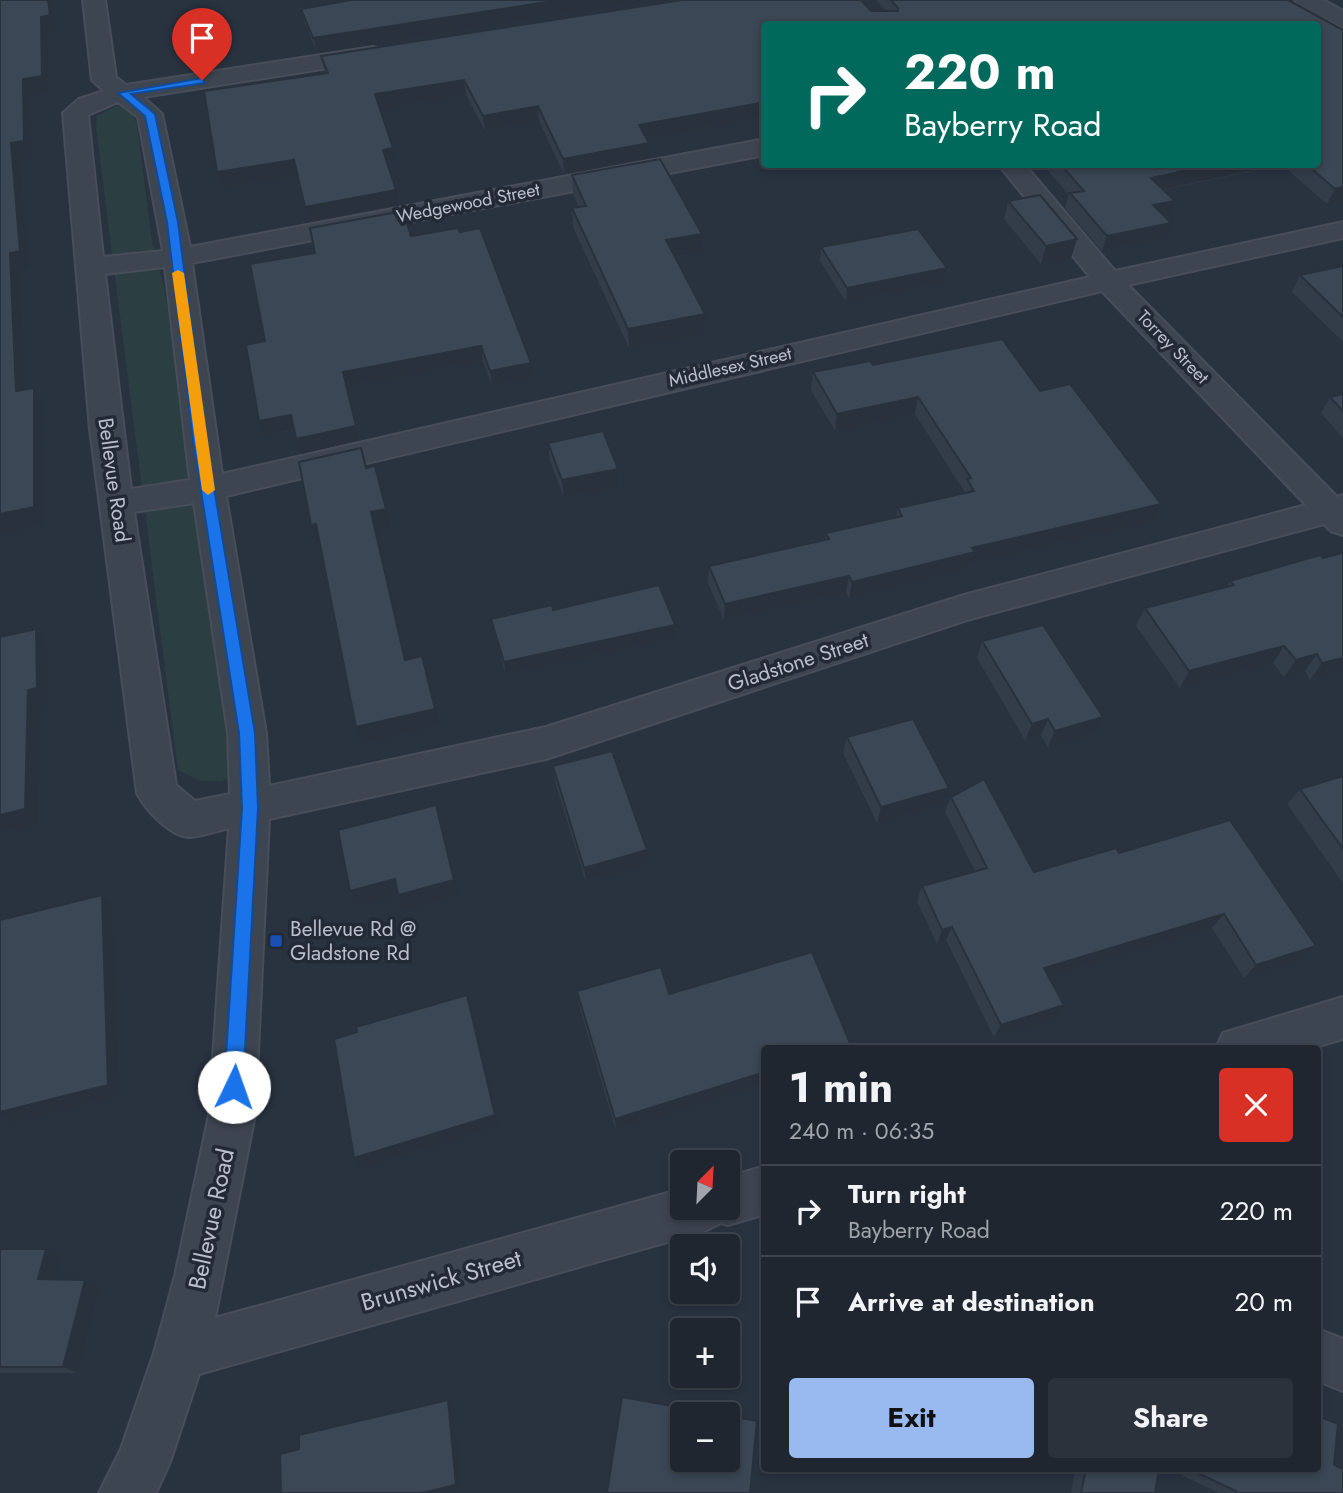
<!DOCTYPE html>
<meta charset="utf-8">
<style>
body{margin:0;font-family:Jost,sans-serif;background:#2c323c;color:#f1f3f6;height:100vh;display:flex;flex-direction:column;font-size:26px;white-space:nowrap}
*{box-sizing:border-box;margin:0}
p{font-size:23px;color:#a1a5ab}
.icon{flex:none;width:38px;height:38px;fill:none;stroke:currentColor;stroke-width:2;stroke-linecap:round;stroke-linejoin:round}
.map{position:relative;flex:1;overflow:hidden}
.side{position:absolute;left:761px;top:1045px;width:560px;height:427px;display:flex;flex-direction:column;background:#1f2630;border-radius:7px;box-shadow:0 4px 10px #0003,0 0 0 2px #3c434c}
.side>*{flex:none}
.top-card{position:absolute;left:761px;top:21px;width:560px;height:147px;border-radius:7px;box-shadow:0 4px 10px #0003,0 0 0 2px #3c434c;background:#00695c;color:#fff;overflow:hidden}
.needle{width:46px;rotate:24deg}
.controls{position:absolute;left:670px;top:1150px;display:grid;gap:14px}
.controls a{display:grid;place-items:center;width:70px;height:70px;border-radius:7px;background:#1f2630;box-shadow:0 4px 10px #0003,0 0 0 2px #3c434c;font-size:35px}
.pin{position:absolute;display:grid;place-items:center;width:60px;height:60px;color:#fff;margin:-72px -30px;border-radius:50% 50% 50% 0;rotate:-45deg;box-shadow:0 0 7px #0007}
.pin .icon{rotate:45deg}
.me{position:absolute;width:77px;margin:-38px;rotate:3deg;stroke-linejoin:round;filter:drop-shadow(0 0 5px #0008)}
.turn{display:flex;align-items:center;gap:24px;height:147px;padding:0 28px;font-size:32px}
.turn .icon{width:91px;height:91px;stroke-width:2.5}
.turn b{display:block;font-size:49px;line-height:60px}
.round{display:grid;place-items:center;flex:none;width:74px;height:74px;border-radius:7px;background:#2c323c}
.overview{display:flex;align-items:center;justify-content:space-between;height:119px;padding:0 28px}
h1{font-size:42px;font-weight:700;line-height:52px}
.action{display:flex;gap:14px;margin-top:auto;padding:14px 28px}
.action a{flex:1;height:80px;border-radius:7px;background:#99baef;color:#111;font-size:28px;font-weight:700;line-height:80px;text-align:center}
.action a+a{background:#2c323c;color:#f1f3f6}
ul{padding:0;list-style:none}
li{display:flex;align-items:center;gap:21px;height:91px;padding:0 28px;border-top:2px solid #3c434c}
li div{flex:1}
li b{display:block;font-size:26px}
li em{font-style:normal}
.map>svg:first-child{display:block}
.green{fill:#2b3e41}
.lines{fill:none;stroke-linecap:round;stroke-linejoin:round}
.street-casing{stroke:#474e59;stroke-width:4}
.street{fill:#3d4550;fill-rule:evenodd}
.wall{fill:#333d49}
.shaded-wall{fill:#29323c}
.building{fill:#3b4755;stroke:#29323c;stroke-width:2}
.route{fill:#1a73e8;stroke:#114b97;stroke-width:2}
.slow{fill:#f59e0b}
.transit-dot{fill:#1a4fb4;stroke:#212a35;stroke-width:2.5}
.labels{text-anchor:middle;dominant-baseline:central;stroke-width:7;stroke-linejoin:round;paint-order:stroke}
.far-street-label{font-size:18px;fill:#bac0ca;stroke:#212a35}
.street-label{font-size:21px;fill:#bac0ca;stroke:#212a35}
.poi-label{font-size:21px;fill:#bac0ca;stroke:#212a35;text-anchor:start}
.near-street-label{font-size:24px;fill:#bac0ca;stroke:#212a35}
</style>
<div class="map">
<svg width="1343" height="1493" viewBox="0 0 1343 1493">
<rect width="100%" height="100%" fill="#293340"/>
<path class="green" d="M116 106 129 108 137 124 152 242 164 287 241 764 222 782 198 780 178 770 96 128 97 116Z"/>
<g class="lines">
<g class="street-casing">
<path id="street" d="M83 0H105L116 77 126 85 373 47 381 49 385 54 381 59 373 61 143 97 162 114 190 247 765 139V155L192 263 222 474 1090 277 998 164H1024L1115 271 1343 222V238L1128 285 1337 497 1343 495V535L1331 531 1324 524 967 620 546 759 269 819 255 1115 215 1318 682 1189V1208H728V1177L765 1166V1214L728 1225 721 1223 703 1232 199 1374 170 1462 156 1493H99L121 1449 154 1353 175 1276 209 1115 229 828C216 831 203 836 191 837 171 838 145 809 137 793L90 429 63 113 79 99 104 91 92 80ZM118 102 138 117 163 251 103 257 88 115ZM165 267 190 480 131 489 105 274ZM1102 291 1306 505 964 595 546 727 269 786 266 733 226 496ZM194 503 228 733 230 794 195 801 176 785 134 512Z
M1295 0H1323L1343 11V27L1298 5Z
M1343 997V1039L1312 1048H1216L1223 1033Z
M1318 1329 1343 1339V1391L1318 1381Z"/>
</g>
<use href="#street" class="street"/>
</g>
<path class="wall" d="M351 0 317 53 305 23 301 9Z
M876 0H1288L1343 30V201L1327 204 1282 165 1163 190 1169 216 1165 217V238L1102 251 1065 208 1069 194 1048 171 1050 164H1318V24H765V117L647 139 649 143V158L564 174 539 121 485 131 466 95 380 108 393 148 396 164 388 165 399 205 309 222 298 175 222 188 325 74 321 56 871 11H886Z
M572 175 702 234V252L675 257 705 333 629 348 573 227 572 208 579 207 573 194Z
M1008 201 1071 258 1041 264 1004 219Z
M411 236 531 363 532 378 492 386 483 361 347 386 360 440 300 454 294 430 264 436 259 421 265 341Z
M821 247 947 268 944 283 846 302 820 261Z
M1343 266V342L1292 292 1300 275Z
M873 365 1040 391 1161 504 1153 521 971 564 970 568 849 599 846 593 724 620 708 583 709 566 825 540 826 533 896 517 898 508 963 494 964 491 915 414 835 431 811 390 813 372Z
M1343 394V438L1321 413 1330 397Z
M548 443 618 469 619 487 564 498 550 461Z
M1230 581 1343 671 1310 680 1305 671 1284 677 1273 663 1180 688 1136 626 1145 608 1227 587Z
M553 610 675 625V638L506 675 494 632 491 619Z
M982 641 1103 717 1095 734 1048 747 1041 736 1025 740 977 658Z
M847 737 944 804 877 823 843 753Z
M553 766 647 850V865L586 882 555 782Z
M1343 776V883L1287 804 1300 789Z
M951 797 1034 872 1119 853 1316 946 1302 959 1244 978 1212 928 1049 977 1055 1018 994 1037 946 940 937 944 917 901 922 886 975 871 945 812Z
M577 991 669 994 765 1048V1083L616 1131 579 1005Z
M0 1249H46L61 1258 56 1279 85 1280 100 1288 78 1373H0Z
M1334 1465 1343 1493H1219L1166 1468H1318Z
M1076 1468H1159L1155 1493H1071Z"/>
<path class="shaded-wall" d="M48 0H52L56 32 48 33 49 93 30 96 31 158 19 160 29 268 19 270 26 409 16 391 10 253 11 143 23 79 41 17Z
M560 0H655L317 53 313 38Z
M464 80 466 95 378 109 375 94Z
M765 102V117L640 140 639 125Z
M538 106 539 121 485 131 483 116Z
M649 143V158L564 174 563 159Z
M393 148 396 164 386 165 383 150Z
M294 160 298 175 222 188 217 172Z
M1216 164H1282L1146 193 1151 178Z
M1343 187V201L1327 204 1335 189Z
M396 190 399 205 309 222 305 207Z
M1175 201 1169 216 1148 220 1153 205Z
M1171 223 1165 238 1102 251 1107 236Z
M702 234V252L666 258V240Z
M1077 239 1071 258 1041 264 1046 246Z
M947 268 944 283 846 302 847 288Z
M705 314V333L629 348 628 329Z
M481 346 483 361 347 386 360 440 300 454 296 439 343 372Z
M531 363 532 378 492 386 490 371Z
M34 388 43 405 44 524 0 534V514Z
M918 397 915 414 835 431 837 414Z
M291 415 296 429 264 436 259 421Z
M375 466 391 527 376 530 410 677 371 512Z
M618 469 619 487 564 498 562 480Z
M1161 504 1153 521 971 564 970 568 849 599 852 582 972 548Z
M316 524 322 542 317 543 311 525Z
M849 576 846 593 724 620 725 604Z
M675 625V638L506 675 504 662Z
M36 629 47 645 48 704 40 706 37 824 0 832V815L28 690Z
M1284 646 1273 663 1180 688 1189 671Z
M1317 654 1305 671 1284 677 1296 660Z
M422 656 440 725 362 744 356 727Z
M1343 658V671L1310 680 1322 663Z
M1103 717 1095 734 1048 747 1055 731Z
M1048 719 1041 736 1025 740 1032 724Z
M949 788 944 804 877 823 881 807Z
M436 805 459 895 404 910 398 895Z
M647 850V865L586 882 584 868Z
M395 879 400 894 356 905 350 891Z
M102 895 112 908 119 1095 11 1123 0 1116V1112Z
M1224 914 1212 928 1036 981 1044 968Z
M952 927 946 940 937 944 942 930Z
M1316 946 1302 959 1244 978 1256 965Z
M467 995 471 1008 499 1126 361 1168 354 1158Z
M1064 1005 1055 1018 994 1037 1001 1025Z
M765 1072V1083L616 1131 615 1119Z
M46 1249 61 1258 54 1287 38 1279Z
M85 1280 100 1288 78 1373 63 1367Z
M448 1400 454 1405 461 1488 441 1493H422Z"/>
<path class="building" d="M0 0H48L50 15 41 17 42 76 23 79 24 141 11 143 20 251 10 253 16 391 34 388V507L0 514Z
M351 0H560L313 38 301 9Z
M682 0H861L871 11H898V8L891 0H1288L1343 30V187L1335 189 1306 164H1318V24H765V102L639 125 649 143 563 159 538 106 483 116 464 80 375 94 393 148 383 150 396 190 305 207 294 160 217 172 204 91 328 73 321 56Z
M660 159 702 234 666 240 705 314 628 329 572 208 586 206 572 175Z
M1060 164H1216L1151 178 1175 201 1153 205 1171 223 1107 236 1070 193 1084 191Z
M1040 195 1077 239 1046 246 1008 201Z
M403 211 411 236 458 228 460 232 480 228 531 363 490 371 481 346 343 372 356 426 296 439 291 415 259 421 246 345 265 341 250 264 315 253 310 228Z
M918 229 947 268 847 288 821 247Z
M1343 266V317L1300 275Z
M1002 339 1040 391 1070 384 1161 504 972 548 975 552 852 582 849 576 725 604 709 566 829 539 826 533 902 516 898 508 974 491 967 479 971 478 918 397 837 414 813 372 870 361 873 365Z
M1343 394V411L1330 397Z
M603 431 618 469 562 480 548 443Z
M361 448 366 468 375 466 386 509 371 512 405 660 422 656 435 709 356 727 316 524 311 525 299 462Z
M1343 553V658L1322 663 1317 654 1296 660 1284 646 1189 671 1145 608 1234 585 1230 581 1320 555 1323 558Z
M659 585 675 625 504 662 491 619 552 605 553 610Z
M1043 625 1103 717 1055 731 1048 719 1032 724 982 641Z
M36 629 37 688 28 690 25 809 0 815V637Z
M913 719 949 788 881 807 847 737Z
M612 751 647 850 584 868 553 766Z
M1343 776V849L1300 789Z
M984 779 1034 872 1116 848 1119 853 1230 820 1316 946 1256 965 1224 914 1044 968 1064 1005 1001 1025 952 927 942 930 922 886 987 868 951 797Z
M436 805 454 880 398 895 395 879 350 891 338 830Z
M102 895 108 1085 0 1112V920Z
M812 952 852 1048H765V1072L615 1119 577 991 661 967 669 994Z
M467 995 495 1115 354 1158 334 1039 357 1032 356 1027Z
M0 1249H46L38 1279 85 1280 63 1367H0Z
M622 1397 716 1414H682V1460H728V1416L757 1421 750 1493H607Z
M448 1400 456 1485 422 1493H281L280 1454 299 1449V1435Z
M1318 1416 1338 1424 1334 1465 1343 1469V1493H1235L1236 1491 1187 1468H1318Z
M1086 1468H1159L1155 1493H1081Z"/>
<path class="route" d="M202 78 205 83 131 94 155 114 178 222 206 440 255 733 258 808 243 1087 241 1093 234 1096 227 1093 224 1087 242 808 239 733 193 440 167 222 145 116 118 93Z"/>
<path class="slow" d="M178 270 184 273 215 490 208 495 202 490 172 273Z"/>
<rect class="transit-dot" x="269" y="934" width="14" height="14" rx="3.5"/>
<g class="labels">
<g class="far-street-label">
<text transform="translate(468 203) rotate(-11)">Wedgewood Street</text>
<text transform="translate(1173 347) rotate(46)">Torrey Street</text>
<text transform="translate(730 367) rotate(-13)">Middlesex Street</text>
</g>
<g class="street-label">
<text transform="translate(114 480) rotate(82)">Bellevue Road</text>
<text transform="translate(798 662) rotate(-18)">Gladstone Street</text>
</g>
<g class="poi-label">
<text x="290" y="929">Bellevue Rd @<tspan x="290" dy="24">Gladstone Rd</tspan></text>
</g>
<g class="near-street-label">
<text transform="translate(211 1219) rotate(-78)">Bellevue Road</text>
<text transform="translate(441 1280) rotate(-16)">Brunswick Street</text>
</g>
</g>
</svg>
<div class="controls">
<a><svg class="needle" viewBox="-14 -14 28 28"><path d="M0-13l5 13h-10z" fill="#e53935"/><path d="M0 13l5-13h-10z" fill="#a1a5ab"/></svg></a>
<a><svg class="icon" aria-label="sound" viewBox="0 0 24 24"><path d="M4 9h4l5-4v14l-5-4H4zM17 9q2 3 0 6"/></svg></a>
<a>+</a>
<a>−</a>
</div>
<div class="pin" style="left:202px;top:80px;background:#d93025"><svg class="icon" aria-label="arrive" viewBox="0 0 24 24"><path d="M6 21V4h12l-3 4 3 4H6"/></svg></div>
<svg class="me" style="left:234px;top:1087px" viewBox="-20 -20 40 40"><circle r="19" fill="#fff"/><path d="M0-13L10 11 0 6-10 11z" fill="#1a73e8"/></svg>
<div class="top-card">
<div class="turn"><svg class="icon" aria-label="right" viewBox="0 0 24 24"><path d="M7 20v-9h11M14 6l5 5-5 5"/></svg><div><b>220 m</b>Bayberry Road</div></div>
</div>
<section class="side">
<div class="overview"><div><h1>1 min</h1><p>240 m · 06:35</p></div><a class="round" style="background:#d93025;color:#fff"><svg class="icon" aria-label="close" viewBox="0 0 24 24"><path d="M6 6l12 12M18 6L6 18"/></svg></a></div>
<ul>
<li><svg class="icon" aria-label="right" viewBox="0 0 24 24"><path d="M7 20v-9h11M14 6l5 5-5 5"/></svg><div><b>Turn right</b><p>Bayberry Road</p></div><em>220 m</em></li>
<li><svg class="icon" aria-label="arrive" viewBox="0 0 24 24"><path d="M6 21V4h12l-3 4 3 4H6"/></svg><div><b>Arrive at destination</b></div><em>20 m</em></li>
</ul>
<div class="action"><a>Exit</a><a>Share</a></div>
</section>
</div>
